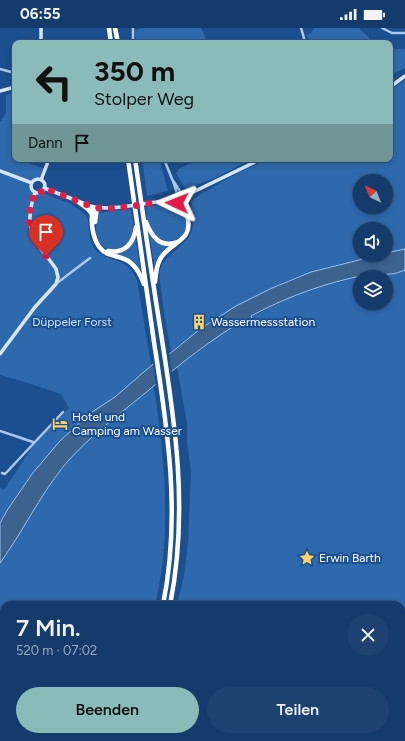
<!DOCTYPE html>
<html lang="de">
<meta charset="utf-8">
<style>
body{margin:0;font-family:Figtree,sans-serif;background:#1d4271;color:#f1f3f6;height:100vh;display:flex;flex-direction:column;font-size:15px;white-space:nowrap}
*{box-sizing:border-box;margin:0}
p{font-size:13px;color:#9dadc1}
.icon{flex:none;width:22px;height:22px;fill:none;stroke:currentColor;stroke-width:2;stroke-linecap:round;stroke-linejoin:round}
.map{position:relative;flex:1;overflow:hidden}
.sheet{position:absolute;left:0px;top:573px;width:405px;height:140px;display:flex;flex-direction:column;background:#143b6b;border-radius:12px 12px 0 0;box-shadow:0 2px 6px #0003,0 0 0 1px #33557e}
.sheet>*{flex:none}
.guide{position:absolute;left:12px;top:12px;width:381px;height:122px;border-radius:8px;box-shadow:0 2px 6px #0003,0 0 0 1px #33557e;background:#8bbbb9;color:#111;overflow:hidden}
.needle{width:26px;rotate:317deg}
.controls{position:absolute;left:353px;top:146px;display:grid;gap:8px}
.controls a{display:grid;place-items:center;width:40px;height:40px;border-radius:50%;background:#143b6b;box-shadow:0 2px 6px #0003,0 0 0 1px #33557e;font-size:20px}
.pin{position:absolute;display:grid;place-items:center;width:34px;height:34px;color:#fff;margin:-41px -17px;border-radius:50% 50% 50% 0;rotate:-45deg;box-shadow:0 0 4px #0007}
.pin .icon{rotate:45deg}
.me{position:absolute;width:44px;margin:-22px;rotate:272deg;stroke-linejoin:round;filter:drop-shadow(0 0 3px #0008)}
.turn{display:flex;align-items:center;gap:14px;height:84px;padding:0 16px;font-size:18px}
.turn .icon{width:52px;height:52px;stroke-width:2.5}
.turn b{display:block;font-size:28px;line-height:34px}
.then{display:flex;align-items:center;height:38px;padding:0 16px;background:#0003;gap:8px;font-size:15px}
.round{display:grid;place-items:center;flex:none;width:42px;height:42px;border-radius:21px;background:#1d4271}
.overview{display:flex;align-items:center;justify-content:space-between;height:68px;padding:0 16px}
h1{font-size:24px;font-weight:600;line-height:30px}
.primary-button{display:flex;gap:8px;margin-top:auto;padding:8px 16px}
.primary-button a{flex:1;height:46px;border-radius:24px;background:#8bbbb9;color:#111;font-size:16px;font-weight:600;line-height:46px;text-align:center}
.primary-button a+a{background:#1d4271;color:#f1f3f6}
.status{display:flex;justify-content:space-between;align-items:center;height:28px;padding:0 20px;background:#143b6b;direction:ltr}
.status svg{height:11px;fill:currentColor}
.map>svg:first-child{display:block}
.green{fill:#2e69ad;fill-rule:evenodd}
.water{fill:#3c6290;stroke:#9cc4f0}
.pier{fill:#1b4f8f}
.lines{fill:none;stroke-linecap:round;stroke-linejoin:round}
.street{stroke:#a9c9ee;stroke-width:2.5}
.secondary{stroke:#d6e6fa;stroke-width:3.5}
.highway{stroke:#fff;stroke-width:4.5}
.route{stroke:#e11d48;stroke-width:7;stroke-dasharray:0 12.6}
.labels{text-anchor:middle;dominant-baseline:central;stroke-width:4;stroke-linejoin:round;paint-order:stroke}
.park-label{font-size:12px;fill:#cfe3fa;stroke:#1b4f8f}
.poi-label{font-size:12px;fill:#fff;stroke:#1b4f8f;text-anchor:start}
</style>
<div class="status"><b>06:55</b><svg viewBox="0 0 49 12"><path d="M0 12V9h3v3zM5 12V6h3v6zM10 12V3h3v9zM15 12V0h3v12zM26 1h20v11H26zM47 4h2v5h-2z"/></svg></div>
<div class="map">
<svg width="405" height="713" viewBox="0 0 405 713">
<rect width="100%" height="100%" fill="#1b4f8f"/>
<path class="green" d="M142 0H201L208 15H136L135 3Z
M314 0H359L374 15H307L309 12 307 7 311 5Z
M390 21H405V40L395 45 390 53Z
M405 52V221L386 225V201H360V227H379C357 232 334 237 311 244 259 261 214 290 171 324L165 291 159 246 162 236 166 231 188 211 192 203 193 196 191 174 193 171 230 149 268 131H390V62ZM360 153H386V179H360Z
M15 64V131L43 140 40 149 29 153 28 156 33 166 37 167 43 165 71 176 87 188C90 197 88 207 92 216 103 238 125 224 137 252L151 337C135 357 111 372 89 386 83 390 78 396 73 401 45 428 19 460 0 495V459L4 462 34 416 69 380 61 366 19 352 0 347V94L6 85V67Z
M142 131H159L168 163 147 168Z
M198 131H252L215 150 188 160H185L176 145 179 141Z
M163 176C175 176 181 177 185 188 194 213 162 223 150 200 147 194 147 186 146 179Z
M131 181C132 189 135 198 133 206 130 220 110 229 100 215 94 207 96 194 98 185Z
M149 206 155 211 172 216 155 241Z
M135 207 141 245 123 228 112 225 119 224Z
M405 242V603L401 607V577H177L184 548 188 515 191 444 187 413V395L177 339 224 304 246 291 252 292 251 289 289 270 314 260 360 249V275H386V249H361L373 246H390Z
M153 359 155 366C165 436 172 508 155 577H4V709H111L110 713H0V535L9 523 12 516C29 491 43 464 63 440 88 408 122 384 153 359Z
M405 613V713H304L308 709H401V617Z
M131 709H297L293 713H129Z"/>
<path class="water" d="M405 221V242C400 244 395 246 390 246 384 247 378 246 372 246 330 253 288 268 251 288L252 292 249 293 246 291C209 312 177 339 144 366 116 389 86 411 63 439 39 469 22 505 0 535V495L8 481 32 446 59 414 89 386 115 369 152 337 172 324 200 301 236 278 272 260 311 244 379 227H386V225Z"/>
<path class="pier" d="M169 323 172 346 156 359 153 334Z"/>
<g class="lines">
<path class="street" d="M301 0 304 10 303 15
M382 0 392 5H405
M133 15V0
M0 41 15 45
M164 131 172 151 183 168
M173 153 178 169
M57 255 90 230
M0 403 33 414
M2 445 5 446 63 384"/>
<path class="secondary" d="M41 0V15
M390 59 405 48
M0 63 15 59
M0 143 32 155
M31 158a7 7 0 1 1 14 0a7 7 0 1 1-14 0Z
M41 152 49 131
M44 160 93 179 107 180 122 179 163 173 187 167 261 131
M183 168 187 185
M178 170 187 187
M166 174 177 175 183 180
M0 326 35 279 56 256 58 249 56 241C51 233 44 226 39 218 26 200 29 183 35 164"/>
<path class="highway" d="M109 0 111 15
M115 0 118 15
M128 131C137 192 145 253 154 314 168 403 181 488 163 577
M135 131C143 187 151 243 160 299 175 393 189 483 170 577
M77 173 88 181 92 186
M93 179C90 194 92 219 108 226 116 229 124 229 131 235 137 240 141 248 144 256
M95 194 97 180
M146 194C152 209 160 220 177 214
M108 223C125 226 134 215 136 199
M155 254C156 244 157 234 163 227 175 212 194 212 187 187
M116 713 118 709
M124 713 126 709"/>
</g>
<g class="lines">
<path class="route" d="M46 228C26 203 26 193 35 164H41L44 160 93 179C117 184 144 174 168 174 171 174 174 174 177 175"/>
</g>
<defs>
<g id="building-bare" transform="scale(1.2)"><path d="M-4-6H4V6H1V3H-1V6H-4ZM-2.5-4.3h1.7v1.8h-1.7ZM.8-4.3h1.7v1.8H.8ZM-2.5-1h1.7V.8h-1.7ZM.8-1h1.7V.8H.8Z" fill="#ffd166" stroke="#1b4f8f" stroke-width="2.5" paint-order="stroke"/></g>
<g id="hotel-bare" transform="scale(1.2)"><path d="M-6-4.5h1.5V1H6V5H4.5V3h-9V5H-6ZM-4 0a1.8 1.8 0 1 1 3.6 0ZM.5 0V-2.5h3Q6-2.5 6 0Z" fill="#ffd166" stroke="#1b4f8f" stroke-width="2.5" paint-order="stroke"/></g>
<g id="sight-bare" transform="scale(1.2)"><path d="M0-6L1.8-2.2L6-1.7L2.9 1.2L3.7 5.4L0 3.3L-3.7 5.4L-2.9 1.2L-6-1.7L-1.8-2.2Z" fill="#ffd166" stroke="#1b4f8f" stroke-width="2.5" paint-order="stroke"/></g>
</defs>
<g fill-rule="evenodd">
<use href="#building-bare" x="199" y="294"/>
<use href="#hotel-bare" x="60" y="396"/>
<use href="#sight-bare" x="307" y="530"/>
</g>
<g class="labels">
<g class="park-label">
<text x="72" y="294">Düppeler Forst</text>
</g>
<g class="poi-label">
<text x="211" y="294">Wassermessstation</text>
<text x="72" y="389">Hotel und<tspan x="72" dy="14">Camping am Wasser</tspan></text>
<text x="319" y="530">Erwin Barth</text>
</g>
</g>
</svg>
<div class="controls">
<a><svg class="needle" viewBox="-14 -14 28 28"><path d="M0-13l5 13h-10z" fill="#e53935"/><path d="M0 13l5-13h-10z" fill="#9dadc1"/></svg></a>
<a><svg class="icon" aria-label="sound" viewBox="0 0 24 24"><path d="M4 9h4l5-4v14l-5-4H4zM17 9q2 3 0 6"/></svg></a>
<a><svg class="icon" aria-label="layers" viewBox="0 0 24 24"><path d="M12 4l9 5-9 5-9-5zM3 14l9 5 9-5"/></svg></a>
</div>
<div class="pin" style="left:46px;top:228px;background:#d93025"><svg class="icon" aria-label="arrive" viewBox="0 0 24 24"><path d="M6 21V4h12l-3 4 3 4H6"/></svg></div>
<svg class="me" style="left:177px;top:175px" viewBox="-20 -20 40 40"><path d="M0-17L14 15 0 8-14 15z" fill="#e11d48" stroke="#fff" stroke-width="4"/></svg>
<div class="guide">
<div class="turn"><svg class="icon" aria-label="left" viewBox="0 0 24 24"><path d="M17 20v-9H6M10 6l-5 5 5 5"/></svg><div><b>350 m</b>Stolper Weg</div></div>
<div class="then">Dann<svg class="icon" aria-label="arrive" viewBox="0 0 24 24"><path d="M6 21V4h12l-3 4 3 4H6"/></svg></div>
</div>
<section class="sheet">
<div class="overview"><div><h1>7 Min.</h1><p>520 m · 07:02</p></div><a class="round"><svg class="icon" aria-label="close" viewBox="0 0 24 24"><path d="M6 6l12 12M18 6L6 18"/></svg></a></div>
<div class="primary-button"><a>Beenden</a><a>Teilen</a></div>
</section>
</div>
